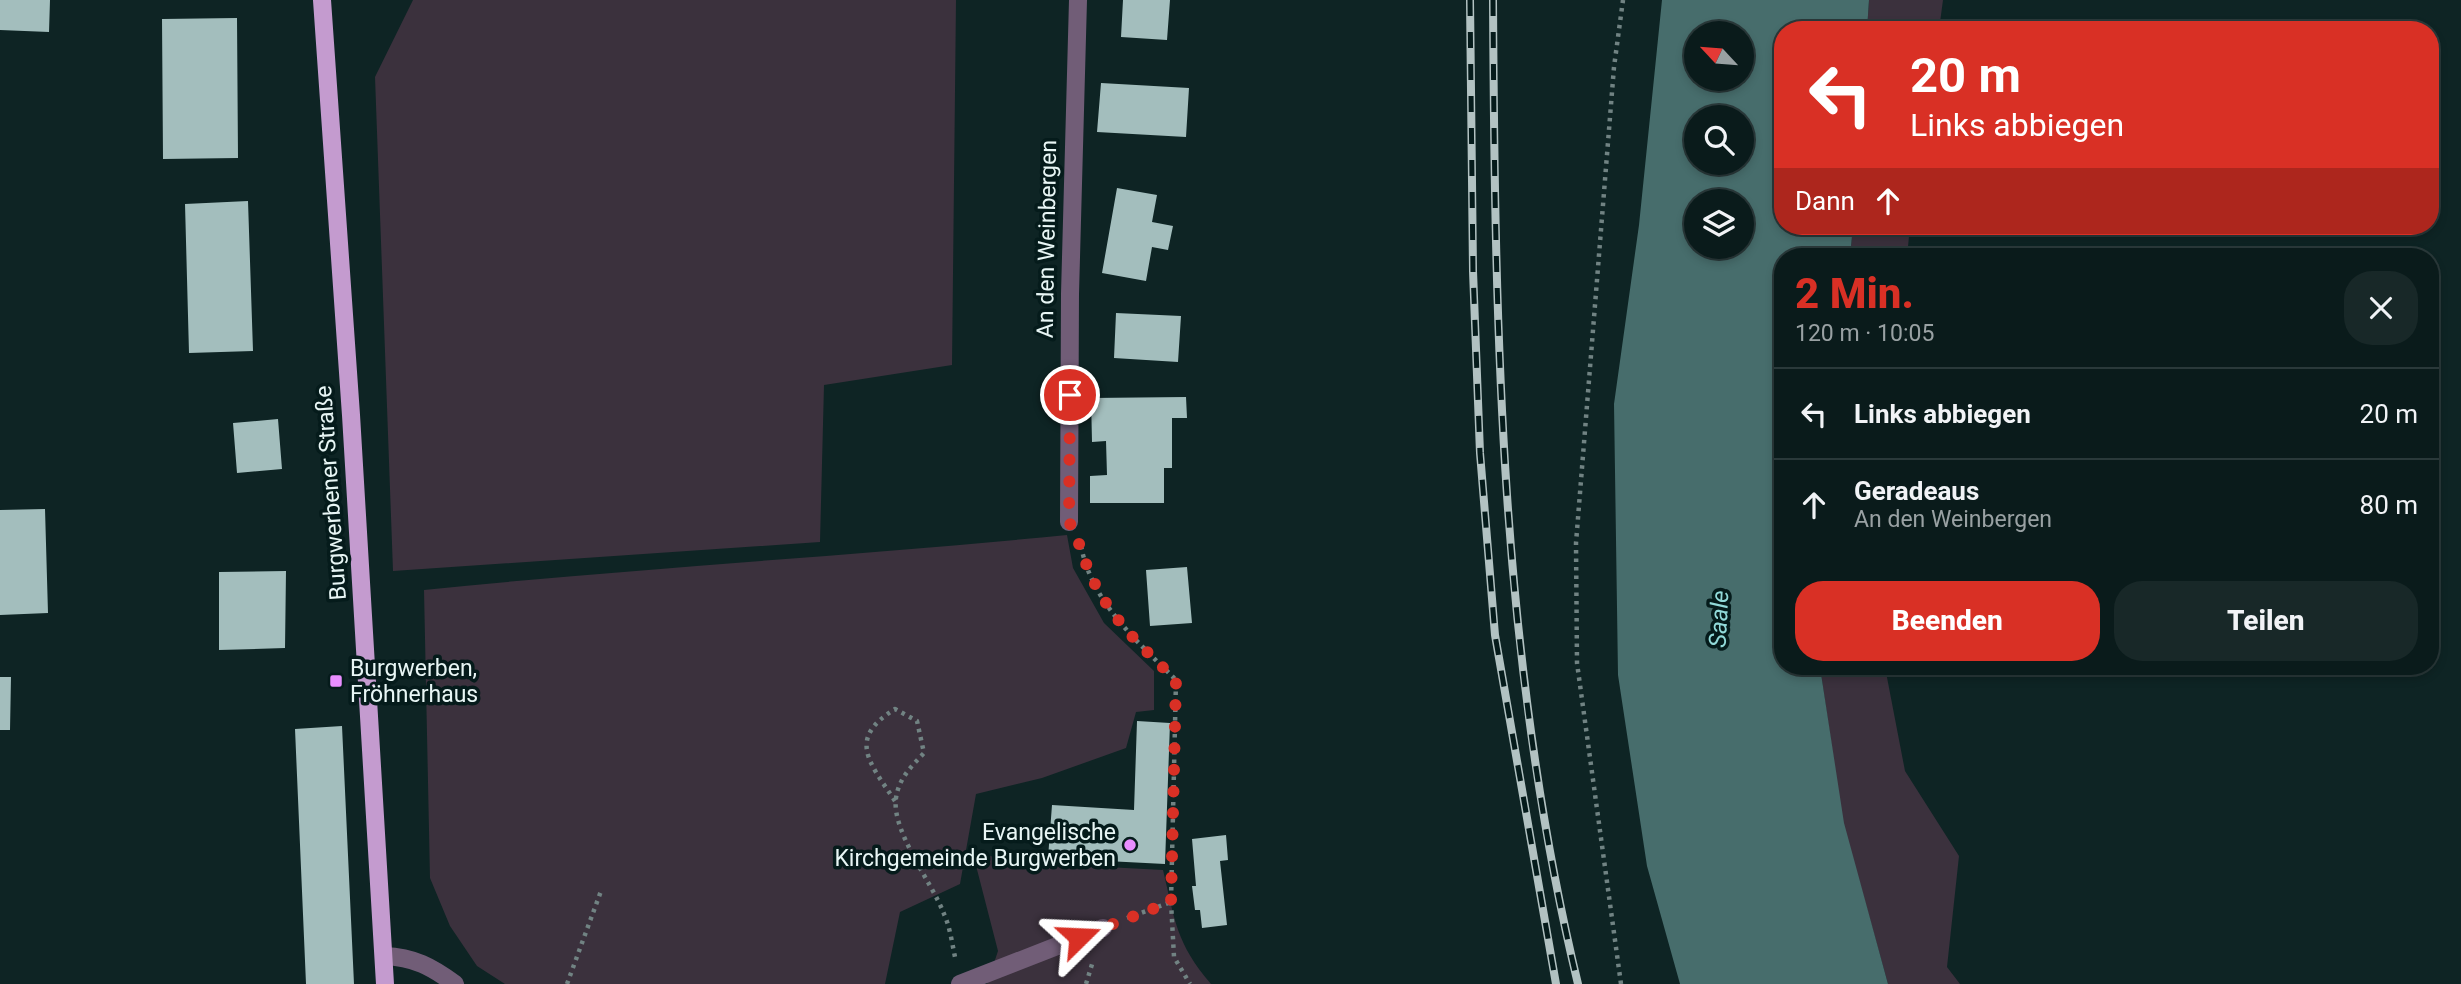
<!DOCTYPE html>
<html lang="de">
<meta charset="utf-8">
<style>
body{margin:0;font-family:Roboto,sans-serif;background:#182828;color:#f1f3f6;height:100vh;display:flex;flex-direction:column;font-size:26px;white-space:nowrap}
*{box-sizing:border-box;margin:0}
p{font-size:23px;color:#99a1a3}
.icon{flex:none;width:38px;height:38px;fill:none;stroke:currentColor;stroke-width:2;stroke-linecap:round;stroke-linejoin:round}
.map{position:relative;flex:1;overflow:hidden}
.panel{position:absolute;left:1774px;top:248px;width:665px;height:427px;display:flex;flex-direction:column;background:#0a1b1b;border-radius:28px;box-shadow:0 4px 10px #0003,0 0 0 2px #2a393a}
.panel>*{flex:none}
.banner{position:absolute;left:1774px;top:21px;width:665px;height:214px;border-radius:28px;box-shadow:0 4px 10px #0003,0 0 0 2px #2a393a;background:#d93025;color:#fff;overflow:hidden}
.needle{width:46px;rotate:296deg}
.controls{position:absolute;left:1684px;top:21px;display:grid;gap:14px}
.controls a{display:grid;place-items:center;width:70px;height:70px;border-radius:50%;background:#0a1b1b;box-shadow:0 4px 10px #0003,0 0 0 2px #2a393a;font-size:35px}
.pin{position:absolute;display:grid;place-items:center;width:60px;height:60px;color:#fff;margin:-30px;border:4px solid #fff;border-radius:50%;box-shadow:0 2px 7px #0007}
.me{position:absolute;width:77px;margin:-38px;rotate:69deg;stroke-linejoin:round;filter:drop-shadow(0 0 5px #0008)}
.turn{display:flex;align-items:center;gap:24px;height:147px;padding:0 21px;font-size:32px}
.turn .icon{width:91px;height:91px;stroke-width:2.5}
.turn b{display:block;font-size:49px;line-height:60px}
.then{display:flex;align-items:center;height:66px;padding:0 21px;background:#0003;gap:14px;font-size:26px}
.round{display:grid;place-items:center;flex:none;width:74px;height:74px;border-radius:28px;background:#182828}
.headline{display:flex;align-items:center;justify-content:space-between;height:119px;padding:0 21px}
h1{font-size:42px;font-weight:800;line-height:52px;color:#d93025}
.button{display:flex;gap:14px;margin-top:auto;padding:14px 21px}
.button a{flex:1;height:80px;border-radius:28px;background:#d93025;color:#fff;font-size:28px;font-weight:800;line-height:80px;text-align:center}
.button a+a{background:#182828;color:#f1f3f6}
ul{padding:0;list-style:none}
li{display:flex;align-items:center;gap:21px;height:91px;padding:0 21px;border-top:2px solid #2a393a}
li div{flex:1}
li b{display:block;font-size:26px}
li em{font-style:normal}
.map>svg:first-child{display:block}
.green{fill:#3b313d}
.water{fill:#476d6c;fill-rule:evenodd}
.building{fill:#a3bebd}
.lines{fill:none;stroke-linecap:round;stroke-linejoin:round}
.path{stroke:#718383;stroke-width:4.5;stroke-dasharray:3.5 5;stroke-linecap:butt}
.minor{stroke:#715d77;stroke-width:18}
.major{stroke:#c49bcf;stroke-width:18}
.rail-casing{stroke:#b2c2c2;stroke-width:8}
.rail{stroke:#051b1b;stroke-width:5;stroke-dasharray:16;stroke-linecap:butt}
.route{stroke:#d93025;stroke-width:12;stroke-dasharray:0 21.6}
.poi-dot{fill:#e88eff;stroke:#051b1b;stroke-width:2.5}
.labels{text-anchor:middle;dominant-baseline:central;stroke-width:7;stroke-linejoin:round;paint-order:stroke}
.street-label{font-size:23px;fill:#e8f6f5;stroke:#051b1b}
.poi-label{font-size:23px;fill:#e8f6f5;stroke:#051b1b;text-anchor:start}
.water-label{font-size:24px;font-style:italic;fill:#91dad9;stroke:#051b1b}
</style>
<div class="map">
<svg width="2461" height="984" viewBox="0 0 2461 984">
<rect width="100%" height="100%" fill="#0e2424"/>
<path class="green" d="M413 0H956L952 365 824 385 820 542 393 571 375 77Z
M1869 0H1943L1939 30H1867Z
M1853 226H1910L1907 257H1850Z
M1067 535 1073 568 1104 623 1154 671V710L1136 712 1126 748 1042 778 976 794 960 884 900 912 885 984H505L477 966 450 926 430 878 424 590C638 568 853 556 1067 535Z
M1820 667H1885L1905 771 1959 856 1947 967 1960 984H1888L1843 823Z
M973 854 1050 864 1163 870C1175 921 1176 943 1211 984H987L998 951Z"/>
<path class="water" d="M1662 0H1869L1867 30H1783V226H1853L1850 257H1783V667H1820L1844 823 1888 984H1680L1647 866 1618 675 1614 404 1639 225ZM1696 33H1741V79H1696ZM1696 117H1741V163H1696ZM1696 201H1741V247H1696Z"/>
<path class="building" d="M0 0H50L49 32 0 30Z
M1123 0H1170L1167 40 1121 37Z
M237 18 238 158 163 159 162 19Z
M1101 83 1189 88 1186 137 1097 132Z
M1117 188 1157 195 1152 222 1173 226 1168 250 1152 247 1146 281 1102 273Z
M248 201 253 351 189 353 185 204Z
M1116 313 1181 316 1178 362 1114 358Z
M1186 397 1187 418H1172V468H1164V503H1090V476L1107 475 1106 441 1092 442 1091 398Z
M278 419 282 469 237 473 233 423Z
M45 509 48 613 0 615V510Z
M1187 567 1192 623 1150 626 1146 570Z
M286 571 285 648 219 650V572Z
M0 677H11L10 730H0Z
M1137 721 1170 723 1165 864 1048 858 1052 805 1134 810Z
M342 726 354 984H306L295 729Z
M1226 835 1228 860 1220 861 1227 925 1202 928 1200 910H1195L1192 886H1196L1192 839Z"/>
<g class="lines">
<path class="path" d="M1081 546C1092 603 1137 641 1176 680L1171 902 1127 918
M895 801C870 763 846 739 895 709L917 721 924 753C911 767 899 778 896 798 891 831 933 884 944 914 950 927 952 943 955 957
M1171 902 1174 957 1190 984
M567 984 601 891
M1086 984 1093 961
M1621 984 1577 663 1576 543 1614 67 1623 0"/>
<path class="minor" d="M1069 522 1070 294 1078 0
M384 956C414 957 432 967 455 984
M960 984 1103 928"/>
<path class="major" d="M322 0 351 415 385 984"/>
<g class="rail-casing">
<path id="rail" d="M1470 0 1473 271 1480 453 1495 635 1556 984
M1493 0C1495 330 1500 662 1578 984"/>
</g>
<use href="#rail" class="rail"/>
</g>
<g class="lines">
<path class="route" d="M1070 395 1069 522C1081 542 1084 565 1096 586 1116 624 1146 651 1176 680L1171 902 1079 937"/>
</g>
<g class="poi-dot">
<rect x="329" y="674" width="14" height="14" rx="3.5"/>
<circle cx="1130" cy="845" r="7"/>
</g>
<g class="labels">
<g class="street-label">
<text transform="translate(1047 239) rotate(-89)">An den Weinbergen</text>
<text transform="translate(331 493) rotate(-94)">Burgwerbener Straße</text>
</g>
<g class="poi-label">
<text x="350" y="668">Burgwerben,<tspan x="350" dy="26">Fröhnerhaus</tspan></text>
<text x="1116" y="832" text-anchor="end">Evangelische<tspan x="1116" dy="26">Kirchgemeinde Burgwerben</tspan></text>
</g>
<g class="water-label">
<text transform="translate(1719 619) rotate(-87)">Saale</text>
</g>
</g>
</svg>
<div class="controls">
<a><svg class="needle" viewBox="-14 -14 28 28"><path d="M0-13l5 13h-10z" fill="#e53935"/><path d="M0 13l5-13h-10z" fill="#99a1a3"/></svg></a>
<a><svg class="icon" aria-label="search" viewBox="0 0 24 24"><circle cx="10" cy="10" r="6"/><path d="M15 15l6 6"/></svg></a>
<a><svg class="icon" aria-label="layers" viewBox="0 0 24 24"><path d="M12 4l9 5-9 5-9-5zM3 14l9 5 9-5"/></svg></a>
</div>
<div class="pin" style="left:1070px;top:395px;background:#d93025"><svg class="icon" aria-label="arrive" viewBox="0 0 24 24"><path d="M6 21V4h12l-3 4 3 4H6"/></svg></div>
<svg class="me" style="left:1079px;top:937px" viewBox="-20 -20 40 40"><path d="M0-17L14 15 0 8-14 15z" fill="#d93025" stroke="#fff" stroke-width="4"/></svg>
<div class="banner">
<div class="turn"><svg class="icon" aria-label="left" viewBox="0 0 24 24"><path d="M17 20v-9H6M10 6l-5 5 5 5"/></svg><div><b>20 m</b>Links abbiegen</div></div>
<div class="then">Dann<svg class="icon" aria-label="ahead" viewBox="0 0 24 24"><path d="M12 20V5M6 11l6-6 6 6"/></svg></div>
</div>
<section class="panel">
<div class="headline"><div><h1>2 Min.</h1><p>120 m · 10:05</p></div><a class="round"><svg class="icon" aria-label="close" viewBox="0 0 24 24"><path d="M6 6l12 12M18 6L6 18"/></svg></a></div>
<ul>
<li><svg class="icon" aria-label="left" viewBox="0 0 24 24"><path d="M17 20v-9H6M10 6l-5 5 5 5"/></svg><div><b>Links abbiegen</b></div><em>20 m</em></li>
<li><svg class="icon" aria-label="ahead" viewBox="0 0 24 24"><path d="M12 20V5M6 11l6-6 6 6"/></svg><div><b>Geradeaus</b><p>An den Weinbergen</p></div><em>80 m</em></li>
</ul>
<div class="button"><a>Beenden</a><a>Teilen</a></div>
</section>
</div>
